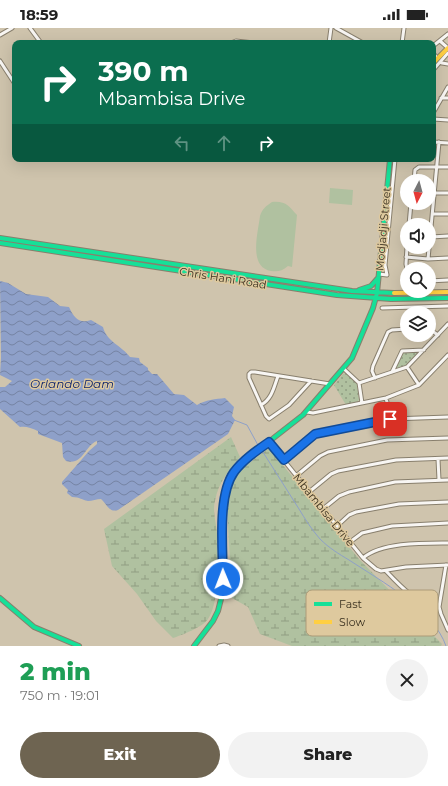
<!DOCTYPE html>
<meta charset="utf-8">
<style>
body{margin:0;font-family:Montserrat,sans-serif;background:#f2f2f2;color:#222;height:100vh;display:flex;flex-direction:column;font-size:15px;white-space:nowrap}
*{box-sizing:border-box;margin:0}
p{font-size:13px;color:#767676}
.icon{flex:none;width:22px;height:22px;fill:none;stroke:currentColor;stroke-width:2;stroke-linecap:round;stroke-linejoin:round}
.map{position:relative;height:618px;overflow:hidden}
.side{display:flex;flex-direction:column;background:#fff;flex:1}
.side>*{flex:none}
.top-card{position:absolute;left:12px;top:12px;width:424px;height:122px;border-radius:8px;box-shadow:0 4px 16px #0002;background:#0b6e4f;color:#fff;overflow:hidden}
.needle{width:26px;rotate:186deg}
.tools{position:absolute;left:400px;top:146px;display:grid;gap:8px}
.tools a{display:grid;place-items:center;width:36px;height:36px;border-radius:50%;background:#fff;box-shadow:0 4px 16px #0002;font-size:20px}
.pin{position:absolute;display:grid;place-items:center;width:34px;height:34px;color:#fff;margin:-17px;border-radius:8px;box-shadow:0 2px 6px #0006}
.me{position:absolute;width:44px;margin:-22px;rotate:359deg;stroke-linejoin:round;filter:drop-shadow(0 0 3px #0008)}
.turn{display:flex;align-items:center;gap:14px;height:84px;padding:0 20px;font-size:18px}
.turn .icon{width:52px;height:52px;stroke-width:2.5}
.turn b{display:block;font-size:28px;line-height:34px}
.lanes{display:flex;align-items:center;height:38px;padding:0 20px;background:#0003;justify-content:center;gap:20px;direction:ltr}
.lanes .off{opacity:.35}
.round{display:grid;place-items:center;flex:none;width:42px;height:42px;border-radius:21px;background:#f2f2f2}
.overview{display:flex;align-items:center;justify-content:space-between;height:68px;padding:0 20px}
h1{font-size:24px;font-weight:800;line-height:30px;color:#1e9e55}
.cta{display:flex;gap:8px;margin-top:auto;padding:8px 20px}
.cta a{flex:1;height:46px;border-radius:24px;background:#6e6451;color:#fff;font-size:16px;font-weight:800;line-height:46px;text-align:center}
.cta a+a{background:#f2f2f2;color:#222}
.status{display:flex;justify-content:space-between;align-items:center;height:28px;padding:0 20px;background:#fff;direction:ltr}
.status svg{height:11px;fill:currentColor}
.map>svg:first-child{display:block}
.grass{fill:url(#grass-dots)}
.wetland{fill:url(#wetland-marsh)}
.pitch{fill:#b0c1a0}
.water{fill:url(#water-waves)}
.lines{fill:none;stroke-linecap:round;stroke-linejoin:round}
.stream{stroke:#8ea0c9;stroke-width:1}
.street-casing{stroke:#887f6d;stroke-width:5}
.fast-casing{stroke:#887f6d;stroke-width:6}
.slow-casing{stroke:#887f6d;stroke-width:6}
.street{stroke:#f8f6f3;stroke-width:3}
.fast{stroke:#16e098;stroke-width:4}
.slow{stroke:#ffcf43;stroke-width:4}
.route-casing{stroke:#114b97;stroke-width:10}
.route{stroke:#1a73e8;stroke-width:7}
.labels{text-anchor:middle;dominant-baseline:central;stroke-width:3;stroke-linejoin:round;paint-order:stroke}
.street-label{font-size:11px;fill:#39301f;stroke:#dec99e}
.water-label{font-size:12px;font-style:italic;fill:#061e6c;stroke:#dec99e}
.key{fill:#dec99e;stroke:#ac9b78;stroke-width:1}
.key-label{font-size:11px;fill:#39301f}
</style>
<div class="status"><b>18:59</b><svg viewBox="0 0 49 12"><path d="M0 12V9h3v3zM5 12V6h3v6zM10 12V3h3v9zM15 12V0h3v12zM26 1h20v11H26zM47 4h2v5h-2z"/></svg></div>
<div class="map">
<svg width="448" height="618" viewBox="0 0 448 618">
<defs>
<pattern id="grass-dots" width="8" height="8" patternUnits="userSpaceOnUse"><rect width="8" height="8" fill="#b0c1a0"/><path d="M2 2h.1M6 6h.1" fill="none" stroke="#909d82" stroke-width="1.8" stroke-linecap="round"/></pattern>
<pattern id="wetland-marsh" width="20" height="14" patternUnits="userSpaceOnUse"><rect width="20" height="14" fill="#b0c1a0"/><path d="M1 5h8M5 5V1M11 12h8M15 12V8" fill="none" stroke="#909d82"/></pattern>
<pattern id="water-waves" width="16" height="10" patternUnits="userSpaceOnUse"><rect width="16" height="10" fill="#8ea0c9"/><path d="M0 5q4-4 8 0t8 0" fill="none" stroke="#7583a3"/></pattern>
</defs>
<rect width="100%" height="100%" fill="#cfc4ad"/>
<path class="grass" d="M418 323 419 326 408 337 397 341 396 339 403 324Z
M346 345 357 355 359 372 356 375 346 377 334 357 343 346Z"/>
<path class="wetland" d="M231 409 240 429C229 442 218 455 215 473 212 483 217 497 217 507 218 528 220 574 208 591 203 599 182 607 173 610L156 593 137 566 112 538 104 501Z
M269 420 359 531 442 616 441 618H292L260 606 248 579 232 570 227 477 229 462 239 443Z"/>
<path class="pitch" d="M330 160 353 162 352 177 329 175Z
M272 174C287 173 288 178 297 187L292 239 288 238C282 243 278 244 271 243 248 239 258 205 260 188 262 181 266 178 272 174Z"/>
<path class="water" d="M0 253 8 255 26 266 48 269 60 278 69 279C74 290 79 296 91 292L103 299C106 313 122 318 130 329L139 330 140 334 148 340V342L152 346H157L174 366 184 367 197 377C205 372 216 371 225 370L234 379 232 388 235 392 228 406 118 482C109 485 107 476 101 471 97 471 92 473 88 473 82 472 80 469 72 469L67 465 68 462 62 456V454L89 423 97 416V413C85 417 83 438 66 433L63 429 62 415 38 406V403C31 400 26 398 20 399L0 381V359H5L12 353 0 347 1 330Z"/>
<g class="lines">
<path class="stream" d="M234 392 247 397 259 419
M261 421C274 441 286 461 299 481 305 491 312 502 320 511 329 520 339 526 349 532 381 553 434 582 446 618"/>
<g class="street-casing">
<path id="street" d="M30 0 41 15
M336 0 363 15
M0 7 12 0
M440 13 448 20
M231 15 236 13 254 15
M329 15 331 0
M402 15 404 0
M433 18 448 6
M433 25 437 30
M0 33 15 56
M442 35 448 36
M433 42 448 25
M441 70H448
M433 85 448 59
M433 91 448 92
M433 114 448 115
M414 153 415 142 419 139H448
M435 165H448
M433 186H448
M409 197 411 175
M431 209 448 208
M407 219 406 236 407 241
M406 229 428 231 448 230
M428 231 439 114
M379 246 387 247 385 237 395 131
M429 253 448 252
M382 280 448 278
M429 301 438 307
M407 339 419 357
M344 341 359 355 362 375
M392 344 402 323 424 322
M375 350 372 343 373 338 388 304 392 302 407 301
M311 353 289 377 269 391 266 388 249 350V346L251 344H255L330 356
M359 355 407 339 448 296
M386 370 391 391
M261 377C272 371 274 359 278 348
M307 384 313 385 386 370 419 357 448 327
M269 414 363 530 376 541 381 543 406 539 448 537
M438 431 439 452
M283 432 317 406 391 391 448 389
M296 448 320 428 328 424 387 412 448 410
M309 464 331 446 338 443 396 432 448 430
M323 481 339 468 349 464 395 454 448 452
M337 498 349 487 356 484 399 476 448 474
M350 514 362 505 392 498 448 495
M363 530C382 514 424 515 448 515
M446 537 439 579 441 586 448 602
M386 543C402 560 415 574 439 580
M219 618 224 617 228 618"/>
</g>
<g class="fast-casing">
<path id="fast" d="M0 210 352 263 394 265
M0 215 337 267 391 271 448 270
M359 262 371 258 378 250
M0 570 34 599 79 618
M194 618 213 593 218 583 222 567 223 550 222 479 225 462 231 448 248 430 303 387 352 330 373 280 377 265 390 131"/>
</g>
<g class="slow-casing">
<path id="slow" d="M433 35 448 20
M394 265 448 264"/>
</g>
<use href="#street" class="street"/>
<use href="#fast" class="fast"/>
<use href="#slow" class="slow"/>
</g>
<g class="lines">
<g class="route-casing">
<path id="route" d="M223 551C223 522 217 468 234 444 243 432 256 423 269 414L284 432 315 406 390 391"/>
</g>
<use href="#route" class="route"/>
</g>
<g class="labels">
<g class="street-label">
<text transform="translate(383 201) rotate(-85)">Modjadji Street</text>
<text transform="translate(223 250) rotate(9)">Chris Hani Road</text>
<text transform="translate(324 482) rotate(51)">Mbambisa Drive</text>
</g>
<g class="water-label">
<text x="72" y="355">Orlando Dam</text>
</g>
</g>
<rect x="306" y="562" width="132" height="46" rx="6" class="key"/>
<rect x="314" y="574" width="18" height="4" fill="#16e098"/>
<rect x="314" y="592" width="18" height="4" fill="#ffcf43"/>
<g class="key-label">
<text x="339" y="580">Fast</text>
<text x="339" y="598">Slow</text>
</g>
</svg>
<div class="tools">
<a><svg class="needle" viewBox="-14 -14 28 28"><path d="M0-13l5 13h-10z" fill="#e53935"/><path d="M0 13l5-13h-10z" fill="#767676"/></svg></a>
<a><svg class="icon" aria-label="sound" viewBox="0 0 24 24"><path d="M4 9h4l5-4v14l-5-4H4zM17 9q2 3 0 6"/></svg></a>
<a><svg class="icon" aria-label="search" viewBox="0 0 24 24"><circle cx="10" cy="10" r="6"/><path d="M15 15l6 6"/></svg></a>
<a><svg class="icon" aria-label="layers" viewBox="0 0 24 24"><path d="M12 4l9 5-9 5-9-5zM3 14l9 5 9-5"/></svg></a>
</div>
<div class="pin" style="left:390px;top:391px;background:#d93025"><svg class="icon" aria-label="arrive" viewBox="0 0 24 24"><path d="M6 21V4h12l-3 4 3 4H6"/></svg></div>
<svg class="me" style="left:223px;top:551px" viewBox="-20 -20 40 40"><circle r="17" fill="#1a73e8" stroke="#fff" stroke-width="3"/><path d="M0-11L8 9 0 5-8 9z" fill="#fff"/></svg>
<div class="top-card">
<div class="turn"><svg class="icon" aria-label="right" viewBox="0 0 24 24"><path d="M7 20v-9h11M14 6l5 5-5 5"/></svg><div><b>390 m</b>Mbambisa Drive</div></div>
<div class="lanes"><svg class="icon off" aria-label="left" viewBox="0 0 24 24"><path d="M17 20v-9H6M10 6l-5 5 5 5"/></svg><svg class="icon off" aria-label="ahead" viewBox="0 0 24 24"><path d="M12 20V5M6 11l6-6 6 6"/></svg><svg class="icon" aria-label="right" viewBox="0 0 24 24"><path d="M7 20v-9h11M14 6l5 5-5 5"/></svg></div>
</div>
</div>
<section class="side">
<div class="overview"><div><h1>2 min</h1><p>750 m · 19:01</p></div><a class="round"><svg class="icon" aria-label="close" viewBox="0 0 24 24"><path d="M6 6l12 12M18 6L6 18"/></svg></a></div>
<div class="cta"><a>Exit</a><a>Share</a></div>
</section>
